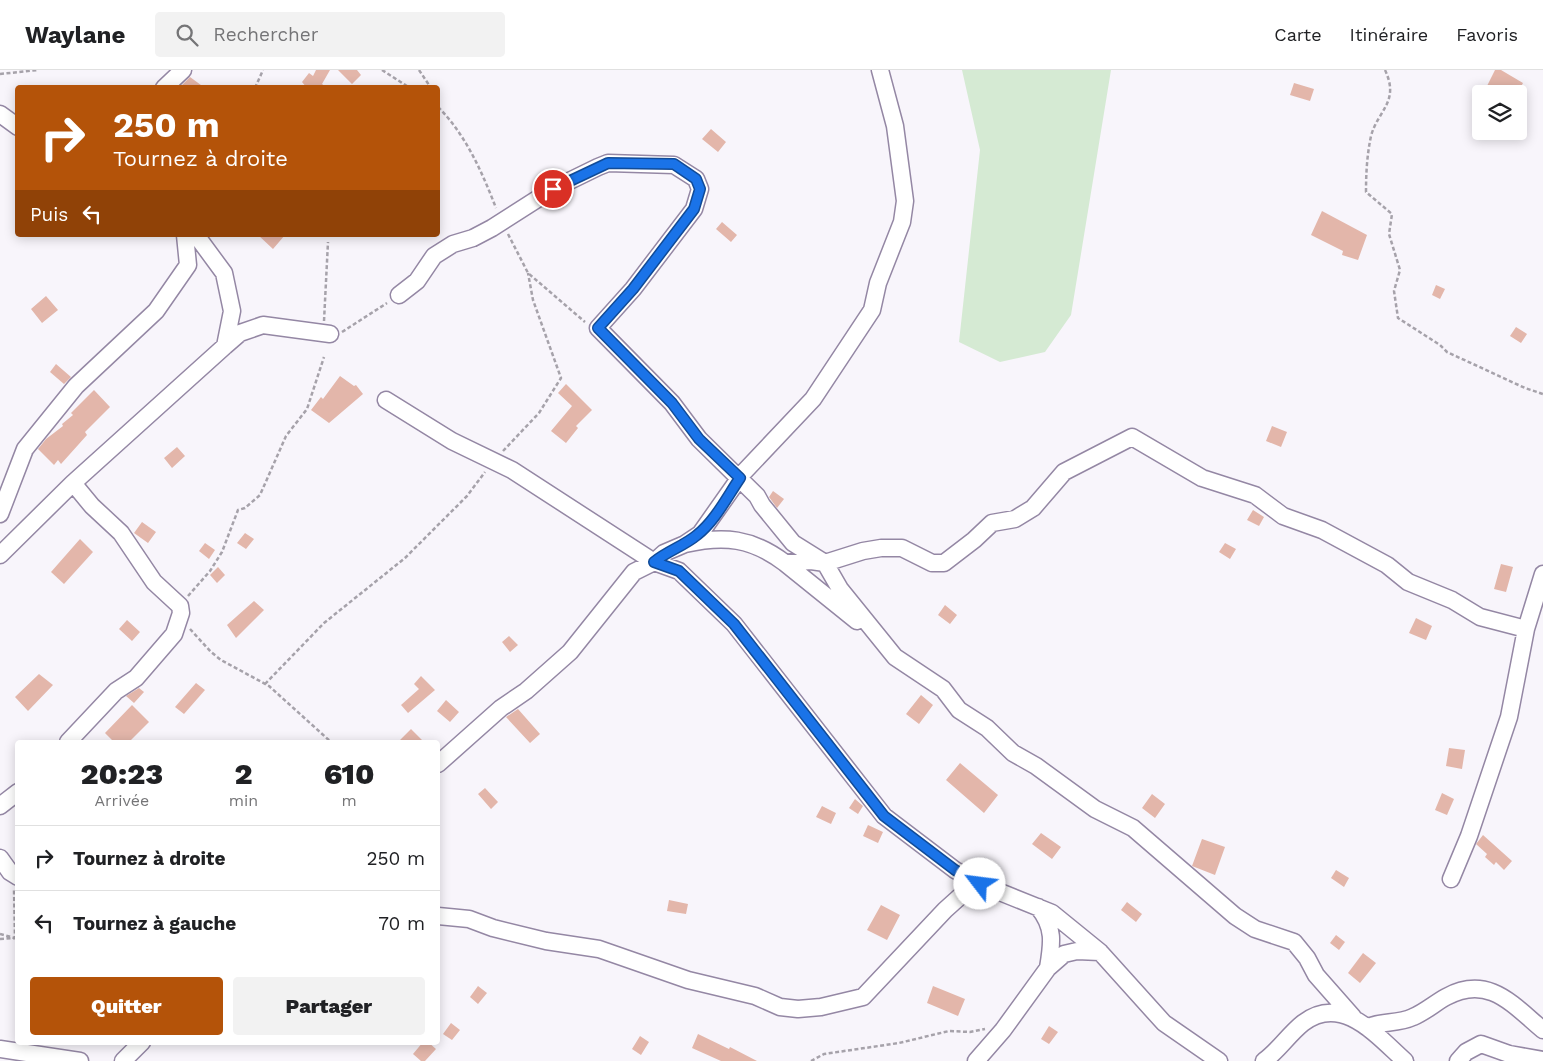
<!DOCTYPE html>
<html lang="fr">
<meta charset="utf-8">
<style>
body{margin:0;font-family:"Work Sans",sans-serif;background:#f2f2f2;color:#202124;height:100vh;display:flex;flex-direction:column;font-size:19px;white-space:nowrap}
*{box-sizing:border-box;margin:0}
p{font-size:16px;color:#757577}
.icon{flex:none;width:28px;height:28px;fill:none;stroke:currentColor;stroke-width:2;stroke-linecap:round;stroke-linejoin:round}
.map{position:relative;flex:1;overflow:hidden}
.details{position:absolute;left:15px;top:670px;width:425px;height:305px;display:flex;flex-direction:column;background:#fff;border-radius:5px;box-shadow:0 2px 12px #0003}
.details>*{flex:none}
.hud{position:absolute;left:15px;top:15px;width:425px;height:152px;border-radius:5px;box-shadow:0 2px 12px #0003;background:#b45309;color:#fff;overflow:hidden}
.tools{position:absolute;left:1472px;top:15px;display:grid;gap:10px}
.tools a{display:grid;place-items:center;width:55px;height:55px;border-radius:5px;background:#fff;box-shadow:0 2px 12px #0003;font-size:25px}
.pin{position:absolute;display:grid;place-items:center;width:42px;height:42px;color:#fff;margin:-21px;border:2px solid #fff;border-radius:50%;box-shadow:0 1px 5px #0007}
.me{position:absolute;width:55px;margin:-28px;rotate:300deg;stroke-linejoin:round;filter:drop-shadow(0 0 4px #0008)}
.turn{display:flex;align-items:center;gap:18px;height:105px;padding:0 15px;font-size:22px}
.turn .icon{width:65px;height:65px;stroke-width:2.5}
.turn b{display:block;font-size:35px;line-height:42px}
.then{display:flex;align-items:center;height:48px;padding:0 15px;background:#0003;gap:10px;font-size:19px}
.eta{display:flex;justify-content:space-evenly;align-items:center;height:85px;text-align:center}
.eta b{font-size:30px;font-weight:800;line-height:35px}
.button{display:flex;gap:10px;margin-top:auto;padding:10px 15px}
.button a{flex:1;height:58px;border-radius:5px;background:#b45309;color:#fff;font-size:20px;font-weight:800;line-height:58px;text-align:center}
.button a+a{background:#f2f2f2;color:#202124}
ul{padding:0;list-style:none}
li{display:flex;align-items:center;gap:15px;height:65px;padding:0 15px;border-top:1px solid #e0e0e0}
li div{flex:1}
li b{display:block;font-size:19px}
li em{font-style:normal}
header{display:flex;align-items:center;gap:30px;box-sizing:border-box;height:70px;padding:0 25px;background:#fff;border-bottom:1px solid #e0e0e0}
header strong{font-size:24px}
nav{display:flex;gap:28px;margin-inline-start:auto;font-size:18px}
.search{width:350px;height:45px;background:#f2f2f2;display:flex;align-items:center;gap:12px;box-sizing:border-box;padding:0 18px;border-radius:5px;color:#757577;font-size:19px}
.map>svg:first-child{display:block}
.green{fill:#d5ead3}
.building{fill:#e3b6aa}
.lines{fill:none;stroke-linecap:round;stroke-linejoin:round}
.minor-casing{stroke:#9487a4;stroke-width:19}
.path{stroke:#a6a2aa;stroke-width:2.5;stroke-dasharray:4 2.5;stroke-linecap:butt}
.minor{stroke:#fff;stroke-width:16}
.route-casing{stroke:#114b97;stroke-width:12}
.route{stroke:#1a73e8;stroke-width:9}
</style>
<header>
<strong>Waylane</strong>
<div class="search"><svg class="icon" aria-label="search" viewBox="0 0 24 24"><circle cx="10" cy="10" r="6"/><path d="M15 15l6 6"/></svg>Rechercher</div>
<nav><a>Carte</a><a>Itinéraire</a><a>Favoris</a></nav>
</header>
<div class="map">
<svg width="1543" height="991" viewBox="0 0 1543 991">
<rect width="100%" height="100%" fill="#f8f5fb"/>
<path class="green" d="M962 0H1111L1071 245 1045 282 1000 292 959 272 980 80Z"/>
<path class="building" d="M316 0H330L322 14 327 18H307L302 12 309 3 313 6Z
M338 0H357L361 5 352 14Z
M1495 0H1501L1523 13 1517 24H1490L1493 19 1487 16Z
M190 7 205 18H179Z
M1294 13 1314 19 1310 31 1290 25Z
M711 59 726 72 718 82 702 69Z
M1322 141 1367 165 1358 190 1342 185 1343 181 1311 165Z
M722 152 737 165 731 172 716 159Z
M258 165H285L273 179Z
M1436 215 1445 219 1440 229 1432 225Z
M46 226 58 240 42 253 31 239Z
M1516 257 1527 264 1521 273 1510 266Z
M56 294 71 307 64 314 50 302Z
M340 306 354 316 356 315 363 324 329 353 311 340 321 327 323 329Z
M566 314 592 340 576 356 578 358 566 373 551 361 572 336 558 323Z
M94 320 110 337 85 362 87 365 61 394 58 390 54 395 38 379 46 369 63 356 62 354 73 345 71 343Z
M1272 356 1287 362 1281 377 1266 371Z
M177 377 185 386 172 398 164 388Z
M773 421 784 429 777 438 769 427Z
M1253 440 1264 447 1259 456 1247 450Z
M142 452 156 462 148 473 134 463Z
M245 463 254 469 246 479 237 473Z
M80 469 93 482 64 514 51 502Z
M205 473 215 480 209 489 199 481Z
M1225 473 1236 479 1230 489 1219 482Z
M1501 494 1513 497 1506 522 1494 519Z
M218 497 225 505 217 513 210 505Z
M254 531 264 540 236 568 227 555Z
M945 535 957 545 950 554 938 545Z
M1416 548 1432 556 1426 570 1409 563Z
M127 550 140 562 132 571 119 559Z
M509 566 518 575 510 582 502 572Z
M39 604 53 615 28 641 15 627Z
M421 606 435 620 408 643 401 635 419 619 414 614Z
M196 613 205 620 184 644 175 637Z
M139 618 144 622 134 633 126 626Z
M921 625 933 635 919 654 906 644Z
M446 630 459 642 450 652 437 641Z
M132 635 149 652 129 672H114L105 663Z
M518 639 540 664 530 673 506 647Z
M411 659 424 672H398Z
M1449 678 1465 680 1462 699 1446 696Z
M960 693 998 725 984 743 946 710Z
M485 718 498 732 491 739 478 724Z
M1442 723 1454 729 1447 745 1435 740Z
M1152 724 1165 734 1155 748 1142 738Z
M855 729 863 736 858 744 849 738Z
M822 736 836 743 831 754 816 747Z
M868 755 883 762 878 773 863 766Z
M1041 763 1061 777 1052 789 1032 774Z
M1483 765 1512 791 1504 800 1496 792 1494 795 1485 787 1487 784 1476 774Z
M1202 769 1225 777 1215 805 1192 796Z
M1336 800 1349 808 1344 817 1331 808Z
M669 830 688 834 686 844 667 841Z
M1127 832 1142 844 1136 852 1121 840Z
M881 835 900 845 887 870 867 860Z
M1336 865 1345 872 1339 880 1330 873Z
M1363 883 1376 893 1360 913 1348 903Z
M478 916 487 923 478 934 470 927Z
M933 916 965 929 958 946 927 933Z
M451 953 460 960 452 970 443 964Z
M1049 956 1058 962 1049 974 1041 969Z
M698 964 729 979 730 977 757 991H721L692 978Z
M640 966 649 972 641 985 632 979Z
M423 972H428L436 979 425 991H421L413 984Z"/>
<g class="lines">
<g class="minor-casing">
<path id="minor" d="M164 18 183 0
M0 44 18 57
M399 225 417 211 434 186 453 174 473 168 492 158 553 119 598 97 608 93 674 95 696 109 700 119 694 139 633 219 598 258 672 333 699 369 757 426 762 435 793 473 825 493 840 519 895 587 943 619 959 640 987 658 1013 683 1036 696 1095 739 1133 758 1235 846 1255 859 1294 872 1307 888 1316 905 1353 947
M225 276 240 263 263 255 330 264
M386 330 452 371 512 400 654 492 664 483 685 474 700 464 743 403 813 329 872 240 878 213 902 152 905 131 895 56 880 0
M0 444 25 379 76 316 156 241 188 195 185 165
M685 474C724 465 752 468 785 493L811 491 825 493 863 481 881 478H902L932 493H944L974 470 992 453 1015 449 1033 438 1064 402 1132 367 1202 408 1255 425 1283 446 1322 460 1387 495 1408 512 1452 530 1480 547 1526 559
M0 485 73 413 225 276 232 241 224 203 196 165
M785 493 857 551
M68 672 116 621 136 608 174 564 181 543 180 536 154 512 121 463 92 436 73 413
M438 694 501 638 526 621 570 582 634 502 654 492 679 501 734 554 884 746 955 800 980 814 1052 843 1100 882 1164 953 1219 991
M0 736 18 722
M0 788 10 802 18 807
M1451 809 1469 766 1509 647 1526 559 1543 504
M1038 837C1055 857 1052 874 1048 898
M438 846 469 849 493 858 546 871 599 879 688 910 755 926 780 937 798 939 821 937 863 927 945 840 965 822 980 814
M1368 957C1382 951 1398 954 1413 947 1425 942 1435 933 1446 927 1488 904 1512 934 1543 960
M0 979 80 991
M123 991 142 972
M976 991 1003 960 1048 898 1064 884 1077 881 1100 882
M1264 991C1279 980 1289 964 1303 953 1342 923 1377 966 1405 991
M1458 991 1466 982 1481 974 1509 984 1543 990"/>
</g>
<path class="path" d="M382 0 410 18
M419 0 431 18
M1385 0C1400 32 1378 40 1371 66 1367 85 1366 103 1366 122L1392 144 1389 164 1400 200 1394 221 1398 248 1440 275 1447 282 1525 318 1543 324
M0 4 38 0
M255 18 263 0
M438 37C466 65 482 102 496 138
M508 164 528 203 585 252
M324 251 328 172
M342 262 387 233
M503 381 539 343 561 308 533 230 528 203
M188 526 210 501 222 482 238 440 245 438 260 425 286 366 307 339 324 287
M190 559 211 582 221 590 269 616 331 672
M265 614 324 553 405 488 467 426 485 402
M0 864 18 869
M0 869 15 868 14 819
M811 991 824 984 899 973 949 961 970 962 985 959"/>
<use href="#minor" class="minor"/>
</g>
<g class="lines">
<g class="route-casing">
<path id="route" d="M553 119 608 93 674 94 696 109 700 119 694 139 633 219 598 258 672 333 699 369 740 408C727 427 715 451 697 465 684 476 667 481 654 492L679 501 734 554 884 746 955 800 980 814"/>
</g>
<use href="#route" class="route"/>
</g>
</svg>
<div class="tools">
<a><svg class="icon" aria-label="layers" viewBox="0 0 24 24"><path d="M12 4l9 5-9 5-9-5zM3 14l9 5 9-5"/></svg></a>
</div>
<div class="pin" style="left:553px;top:119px;background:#d93025"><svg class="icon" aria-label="arrive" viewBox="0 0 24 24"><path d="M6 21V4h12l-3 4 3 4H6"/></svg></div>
<svg class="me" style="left:980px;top:814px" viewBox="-20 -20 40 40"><circle r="19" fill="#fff"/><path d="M0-13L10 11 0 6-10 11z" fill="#1a73e8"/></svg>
<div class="hud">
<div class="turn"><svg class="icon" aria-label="right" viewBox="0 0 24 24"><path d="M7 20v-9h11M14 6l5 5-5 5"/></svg><div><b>250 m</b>Tournez à droite</div></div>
<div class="then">Puis<svg class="icon" aria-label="left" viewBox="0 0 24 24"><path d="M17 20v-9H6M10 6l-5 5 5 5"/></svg></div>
</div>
<section class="details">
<div class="eta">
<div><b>20:23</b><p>Arrivée</p></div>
<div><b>2</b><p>min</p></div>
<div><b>610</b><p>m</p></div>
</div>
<ul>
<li><svg class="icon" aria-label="right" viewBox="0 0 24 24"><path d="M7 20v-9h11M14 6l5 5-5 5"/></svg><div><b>Tournez à droite</b></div><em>250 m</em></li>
<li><svg class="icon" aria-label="left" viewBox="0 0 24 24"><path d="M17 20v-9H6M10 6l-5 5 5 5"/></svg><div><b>Tournez à gauche</b></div><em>70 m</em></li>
</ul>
<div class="button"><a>Quitter</a><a>Partager</a></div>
</section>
</div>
